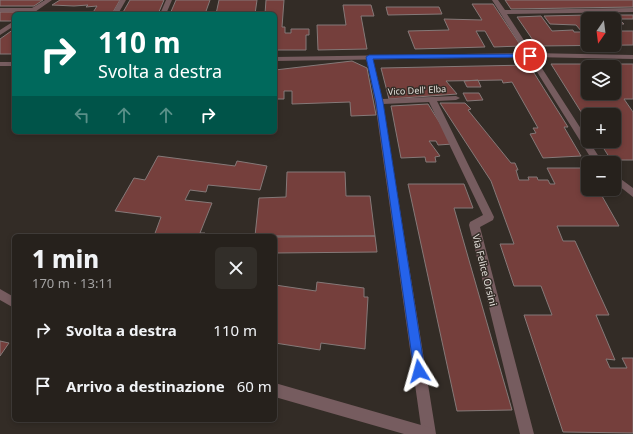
<!DOCTYPE html>
<html lang="it">
<meta charset="utf-8">
<style>
body{margin:0;font-family:"Noto Sans",sans-serif;background:#322e29;color:#f1f3f6;height:100vh;display:flex;flex-direction:column;font-size:15px;white-space:nowrap}
*{box-sizing:border-box;margin:0}
p{font-size:13px;color:#a4a3a3}
.icon{flex:none;width:22px;height:22px;fill:none;stroke:currentColor;stroke-width:2;stroke-linecap:round;stroke-linejoin:round}
.map{position:relative;flex:1;overflow:hidden}
.panel{position:absolute;left:12px;top:234px;width:265px;height:188px;display:flex;flex-direction:column;background:#26211c;border-radius:6px;box-shadow:0 2px 6px #0003,0 0 0 1px #423e3b}
.panel>*{flex:none}
.banner{position:absolute;left:12px;top:12px;width:265px;height:122px;border-radius:6px;box-shadow:0 2px 6px #0003,0 0 0 1px #423e3b;background:#00695c;color:#fff;overflow:hidden}
.needle{width:26px;rotate:194deg}
.fabs{position:absolute;left:581px;top:12px;display:grid;gap:8px}
.fabs a{display:grid;place-items:center;width:40px;height:40px;border-radius:6px;background:#26211c;box-shadow:0 2px 6px #0003,0 0 0 1px #423e3b;font-size:20px}
.pin{position:absolute;display:grid;place-items:center;width:34px;height:34px;color:#fff;margin:-17px;border:2px solid #fff;border-radius:50%;box-shadow:0 1px 4px #0007}
.me{position:absolute;width:44px;margin:-22px;rotate:352deg;stroke-linejoin:round;filter:drop-shadow(0 0 3px #0008)}
.turn{display:flex;align-items:center;gap:14px;height:84px;padding:0 20px;font-size:18px}
.turn .icon{width:52px;height:52px;stroke-width:2.5}
.turn b{display:block;font-size:28px;line-height:34px}
.lanes{display:flex;align-items:center;height:38px;padding:0 20px;background:#0003;justify-content:center;gap:20px;direction:ltr}
.lanes .off{opacity:.35}
.round{display:grid;place-items:center;flex:none;width:42px;height:42px;border-radius:6px;background:#322e29}
.head{display:flex;align-items:center;justify-content:space-between;height:68px;padding:0 20px}
h1{font-size:24px;font-weight:800;line-height:30px}
ul{padding:0;list-style:none}
li{display:flex;align-items:center;gap:12px;height:56px;padding:0 20px}
li div{flex:1}
li b{display:block;font-size:15px}
li em{font-style:normal}
.map>svg:first-child{display:block}
.building{fill:#753f3c;stroke:#857978;fill-rule:evenodd}
.lines{fill:none;stroke-linecap:round;stroke-linejoin:round}
.minor{fill:#765c5f;fill-rule:evenodd}
.tertiary{fill:#765c5f;fill-rule:evenodd}
.route{fill:#2563eb;stroke:#184099}
.labels{text-anchor:middle;dominant-baseline:central;stroke-width:3;stroke-linejoin:round;paint-order:stroke}
.far-street-label{font-size:9px;fill:#e3dfda;stroke:#332c26}
.street-label{font-size:10px;fill:#e3dfda;stroke:#332c26}
</style>
<div class="map">
<svg width="633" height="434" viewBox="0 0 633 434">
<rect width="100%" height="100%" fill="#332c26"/>
<path class="building" d="M0 0H43L34 6H0Z
M60 0H120L112 14H92L97 6 86 7 88 5 74 6 52 5Z
M130 0H164L158 14H122Z
M176 0H210L205 14H170Z
M219 0H257L255 14H216Z
M266 0H284L282 27H285V33H291V29H309V35H306V50H275V14H265Z
M505 0H633V7L511 9Z
M472 4H493L521 46 494 47 485 31H476L485 47 415 49 408 31 449 30 444 19 482 20Z
M343 5H371L374 16H361L367 49 318 50 317 25H346Z
M386 7H439L442 14 388 15Z
M0 12H24L21 14H14V19L12 21H0Z
M588 15 591 19H588V45H614V25L620 31H633V45L537 46 517 17 541 16 552 31 573 30 574 32H582L576 25 550 24 544 16Z
M618 15H633V19H622Z
M603 16H616L624 24H614V19H606Z
M14 29V54H0V39Z
M352 61 367 68 376 115 351 116 350 102 292 104V91H284V99H275V70Z
M551 64H633V99H624L633 112V160H611L599 141H614V115H588V123ZM588 67H614V93H588Z
M529 65 568 127H564L581 156 543 158 530 134 536 133 533 128H538L512 82 503 83 502 80 446 81 457 94 389 99 381 68Z
M478 80 481 87H467L464 81Z
M463 93H479L483 100 467 101Z
M440 103H465L471 109 468 110 511 163H515L518 170H516L519 180H529L528 177H537L538 180H548L550 184H555L547 168H586L588 171V189H598L619 226H557L563 241H575L609 315H596L615 360 606 359 610 368H627L622 358H633V433L563 432 524 315H552L541 286H514L500 244H514L491 181Z
M428 104 453 144 438 145 436 141H429L440 156 435 157 436 162H426L425 157 401 158 391 106Z
M158 156 235 166 237 161 267 166 260 190 208 185 206 192 190 190 185 200 212 203 200 233H205L204 236H154L161 217 115 211 134 178 145 180Z
M287 172H345L346 196H370L375 236H255L259 198 286 197Z
M408 184H464L473 208H454L512 410 457 411Z
M375 236 377 252 275 253V237Z
M317 282 364 288V297H368L365 349 321 343 320 350 275 343V285L316 291Z
M0 341 9 343 0 356Z"/>
<g class="lines">
<path class="minor" d="M45 0H52L32 14H27V12H0V8H32Z
M120 0H126L118 14H112Z
M166 0H172L166 14H160Z
M492 0H498L505 10 633 8V12L507 14 603 163H594Z
M14 21V26L0 35V30Z
M369 55 372 57 382 99 456 96 460 98 456 100 437 101 494 217 493 220 480 227 534 434H520L469 225 470 222 483 215 429 102 383 104 436 434H422L375 102 366 57Z
M614 174 633 188V197L614 182Z"/>
<path class="tertiary" d="M531 53 633 55V59L531 57 275 61V57Z
M0 62H14V66H0Z
M0 289 14 297V308L0 300Z
M275 383 428 427 433 429 435 434H404L275 397Z"/>
</g>
<path class="route" d="M530 54H533V57L373 59 383 102 425 371 424 375 419 377 415 375 414 371 376 102 366 57 369 55Z"/>
<g class="labels">
<g class="far-street-label">
<text transform="translate(417 90) rotate(-3)">Vico Dell' Elba</text>
</g>
<g class="street-label">
<text transform="translate(485 270) rotate(76)">Via Felice Orsini</text>
</g>
</g>
</svg>
<div class="fabs">
<a><svg class="needle" viewBox="-14 -14 28 28"><path d="M0-13l5 13h-10z" fill="#e53935"/><path d="M0 13l5-13h-10z" fill="#a4a3a3"/></svg></a>
<a><svg class="icon" aria-label="layers" viewBox="0 0 24 24"><path d="M12 4l9 5-9 5-9-5zM3 14l9 5 9-5"/></svg></a>
<a>+</a>
<a>−</a>
</div>
<div class="pin" style="left:530px;top:56px;background:#d93025"><svg class="icon" aria-label="arrive" viewBox="0 0 24 24"><path d="M6 21V4h12l-3 4 3 4H6"/></svg></div>
<svg class="me" style="left:419px;top:371px" viewBox="-20 -20 40 40"><path d="M0-17L14 15 0 8-14 15z" fill="#2563eb" stroke="#fff" stroke-width="4"/></svg>
<div class="banner">
<div class="turn"><svg class="icon" aria-label="right" viewBox="0 0 24 24"><path d="M7 20v-9h11M14 6l5 5-5 5"/></svg><div><b>110 m</b>Svolta a destra</div></div>
<div class="lanes"><svg class="icon off" aria-label="left" viewBox="0 0 24 24"><path d="M17 20v-9H6M10 6l-5 5 5 5"/></svg><svg class="icon off" aria-label="ahead" viewBox="0 0 24 24"><path d="M12 20V5M6 11l6-6 6 6"/></svg><svg class="icon off" aria-label="ahead" viewBox="0 0 24 24"><path d="M12 20V5M6 11l6-6 6 6"/></svg><svg class="icon" aria-label="right" viewBox="0 0 24 24"><path d="M7 20v-9h11M14 6l5 5-5 5"/></svg></div>
</div>
<section class="panel">
<div class="head"><div><h1>1 min</h1><p>170 m · 13:11</p></div><a class="round"><svg class="icon" aria-label="close" viewBox="0 0 24 24"><path d="M6 6l12 12M18 6L6 18"/></svg></a></div>
<ul>
<li><svg class="icon" aria-label="right" viewBox="0 0 24 24"><path d="M7 20v-9h11M14 6l5 5-5 5"/></svg><div><b>Svolta a destra</b></div><em>110 m</em></li>
<li><svg class="icon" aria-label="arrive" viewBox="0 0 24 24"><path d="M6 21V4h12l-3 4 3 4H6"/></svg><div><b>Arrivo a destinazione</b></div><em>60 m</em></li>
</ul>
</section>
</div>
